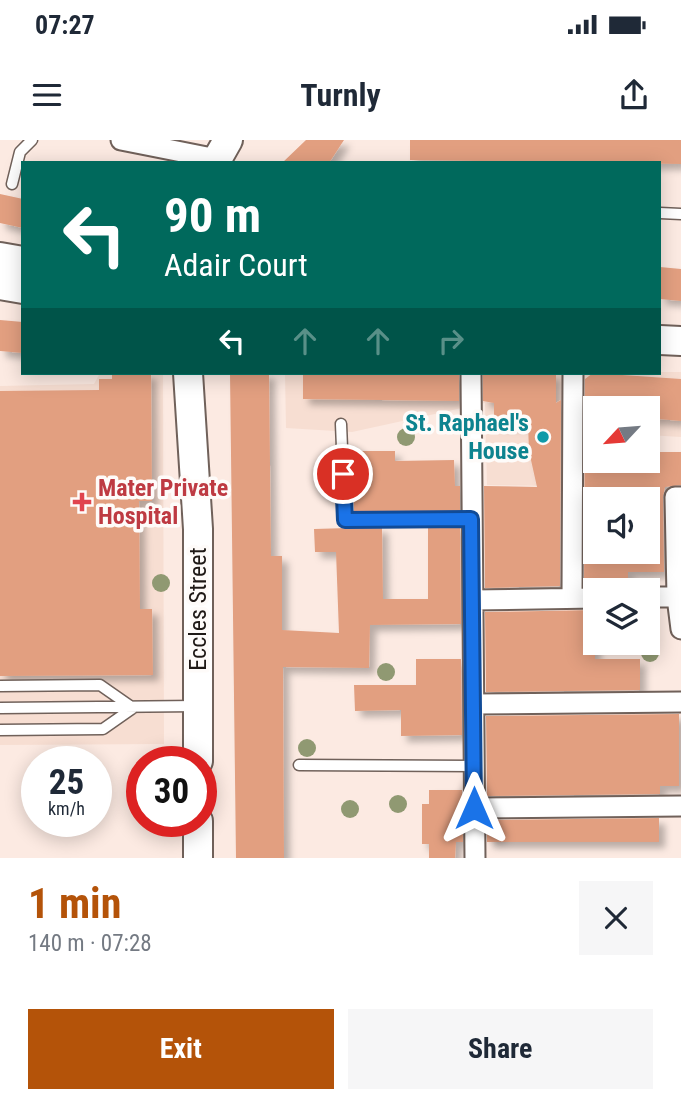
<!DOCTYPE html>
<meta charset="utf-8">
<style>
body{margin:0;font-family:"Roboto Condensed",sans-serif;background:#f6f6f7;color:#1f2937;height:100vh;display:flex;flex-direction:column;font-size:26px;white-space:nowrap}
*{box-sizing:border-box;margin:0}
p{font-size:23px;color:#747a83}
.icon{flex:none;width:38px;height:38px;fill:none;stroke:currentColor;stroke-width:2;stroke-linecap:round;stroke-linejoin:round}
.map{position:relative;height:718px;overflow:hidden}
.details{display:flex;flex-direction:column;background:#fff;flex:1}
.details>*{flex:none}
.banner{position:absolute;left:21px;top:21px;width:640px;height:214px;border-radius:0px;box-shadow:0 4px 18px #0003;background:#00695c;color:#fff;overflow:hidden}
.needle{width:46px;rotate:244deg}
.controls{position:absolute;left:583px;top:256px;display:grid;gap:14px}
.controls a{display:grid;place-items:center;width:77px;height:77px;border-radius:0px;background:#fff;box-shadow:0 4px 18px #0003;font-size:35px}
.speed{position:absolute;left:21px;top:606px;display:flex;gap:14px;font-size:35px;font-weight:700;text-align:center}
.speed>*{display:grid;place-content:center;width:91px;height:91px;border-radius:50%;background:#fff;box-shadow:0 4px 18px #0003;line-height:1}
.speed small{font-size:18px;font-weight:400}
.speed .limit{border:10px solid #d22;background:#fff;color:#111}
.pin{position:absolute;display:grid;place-items:center;width:60px;height:60px;color:#fff;margin:-30px;border:4px solid #fff;border-radius:50%;box-shadow:0 2px 7px #0007}
.me{position:absolute;width:77px;margin:-38px;rotate:0deg;stroke-linejoin:round;filter:drop-shadow(0 0 5px #0008)}
.turn{display:flex;align-items:center;gap:24px;height:147px;padding:0 28px;font-size:32px}
.turn .icon{width:91px;height:91px;stroke-width:2.5}
.turn b{display:block;font-size:49px;line-height:60px}
.lanes{display:flex;align-items:center;height:66px;padding:0 28px;background:#0003;justify-content:center;gap:35px;direction:ltr}
.lanes .off{opacity:.35}
.round{display:grid;place-items:center;flex:none;width:74px;height:74px;border-radius:0px;background:#f6f6f7}
.overview{display:flex;align-items:center;justify-content:space-between;height:119px;padding:0 28px}
h1{font-size:42px;font-weight:700;line-height:52px;color:#b45309}
.button{display:flex;gap:14px;margin-top:auto;padding:14px 28px}
.button a{flex:1;height:80px;border-radius:0px;background:#b45309;color:#fff;font-size:28px;font-weight:700;line-height:80px;text-align:center}
.button a+a{background:#f6f6f7;color:#1f2937}
.status{display:flex;justify-content:space-between;align-items:center;height:49px;padding:0 35px;background:#fff;direction:ltr}
.status svg{height:19px;fill:currentColor}
header{display:flex;justify-content:space-between;align-items:center;height:91px;padding:0 28px;background:#fff;font-size:32px;font-weight:700}
.map>svg:first-child{display:block}
.built{fill:#f7ded2}
.building{fill:#e29f80;fill-rule:evenodd;filter:url(#shadow)}
.lines{fill:none;stroke-linecap:round;stroke-linejoin:round}
.lane-casing{stroke:#70615a;stroke-width:13}
.street-casing{stroke:#70615a;stroke-width:23}
.secondary-casing{stroke:#70615a;stroke-width:32}
.lane{stroke:#fff;stroke-width:10}
.street{stroke:#fff;stroke-width:19}
.secondary{stroke:#fff;stroke-width:28}
.tree{fill:#909972}
.route-casing{stroke:#114b97;stroke-width:18}
.route{stroke:#1a73e8;stroke-width:12}
.culture-dot{fill:#0f9aa8;stroke:#fefbf9;stroke-width:2.5}
.health-dot{fill:#e0444e;stroke:#fefbf9;stroke-width:2.5}
.labels{text-anchor:middle;dominant-baseline:central;stroke-width:7;stroke-linejoin:round;paint-order:stroke}
.culture-label{font-size:24px;font-weight:bold;fill:#0d838f;stroke:#fefbf9;text-anchor:end}
.health-label{font-size:24px;font-weight:bold;fill:#be3a42;stroke:#fefbf9;text-anchor:start}
.street-label{font-size:24px;fill:#1f1916;stroke:#fefbf9}
</style>
<div class="status"><b>07:27</b><svg viewBox="0 0 49 12"><path d="M0 12V9h3v3zM5 12V6h3v6zM10 12V3h3v9zM15 12V0h3v12zM26 1h20v11H26zM47 4h2v5h-2z"/></svg></div>
<header><svg class="icon" aria-label="menu" viewBox="0 0 24 24"><path d="M4 6h16M4 12h16M4 18h16"/></svg>Turnly<svg class="icon" aria-label="share" viewBox="0 0 24 24"><path d="M12 15V3M7 8l5-5 5 5M5 13v7h14v-7"/></svg></header>
<div class="map">
<svg width="681" height="718" viewBox="0 0 681 718">
<defs>
<filter id="shadow"><feDropShadow dx="6" dy="6" stdDeviation="3.5" flood-color="#0004"/></filter>
</defs>
<rect width="100%" height="100%" fill="#fceae2"/>
<path class="built" d="M681 232V297L648 295V268H595V292L557 290 559 346 487 345 485 263 352 292 286 288 285 233Z
M100 233H163L164 604 0 605V246L94 244Z"/>
<path class="building" d="M306 0H344L329 23H282Z
M410 0H681V24L410 20Z
M0 54 23 59V88L0 83Z
M660 127 681 129V161L660 159Z
M0 180 23 182V213L0 211Z
M112 233H151L152 361H139L140 469H152L153 535 0 536V251L99 250V239H112Z
M230 233H269L271 416H282V490L339 493 336 412H315L314 389 382 387 383 459H428V387H460L461 484 370 485 369 528 283 527 284 718H236Z
M303 233H459V261L303 259Z
M483 233H556V263L561 260 560 446 485 448 484 346 537 347 529 311 528 284 494 283V263L483 261Z
M593 233 681 239V281L648 278V268H595V322H644L648 320V312H681V345L665 347 663 357 664 432H628V438H595V446H584L585 239ZM595 359H648V411H595Z
M353 311H395V321L454 320 455 346H460V372H354Z
M595 470V519H640V550L486 552 485 472Z
M416 519H461L462 595 401 596V570L355 571 354 545H416Z
M679 574V646H660V654L487 656 486 576Z
M429 650H462L463 702H456L455 718H429V704H422V664H429Z
M659 678V702H487V680Z"/>
<g class="lines">
<g class="lane-casing">
<path id="lane" d="M12 44 20 12 32 0
M660 73 681 74
M341 284 345 380 471 379
M0 546 100 545 133 568
M0 568 197 566
M0 590 103 589 133 568
M299 625 474 626"/>
</g>
<g class="street-casing">
<path id="street" d="M121 0 217 19
M471 233 475 718
M681 357H675L677 457 681 489
M648 457H677
M572 458 573 233
M473 460 595 458
M474 564 681 562
M474 668 681 666"/>
</g>
<g class="secondary-casing">
<path id="secondary" d="M215 23 228 0
M0 117 23 121
M0 145 23 149
M660 200 681 201
M188 233 198 389V621
M198 718V681"/>
</g>
<use href="#lane" class="lane"/>
<use href="#street" class="street"/>
<use href="#secondary" class="secondary"/>
</g>
<g class="tree">
<circle cx="406" cy="297" r="9"/>
<circle cx="161" cy="443" r="9"/>
<circle cx="650" cy="513" r="9"/>
<circle cx="386" cy="532" r="9"/>
<circle cx="307" cy="608" r="9"/>
<circle cx="398" cy="664" r="9"/>
<circle cx="350" cy="669" r="9"/>
</g>
<g class="lines">
<g class="route-casing">
<path id="route" d="M343 334 345 380 471 379 474 668"/>
</g>
<use href="#route" class="route"/>
</g>
<circle class="culture-dot" cx="543" cy="297" r="7"/>
<path class="health-dot" d="M78.5 351.5h7v7h7v7h-7v7h-7v-7h-7v-7h7z"/>
<g class="labels">
<g class="culture-label">
<text x="529" y="283">St. Raphael's<tspan x="529" dy="28">House</tspan></text>
</g>
<g class="health-label">
<text x="98" y="348">Mater Private<tspan x="98" dy="28">Hospital</tspan></text>
</g>
<g class="street-label">
<text transform="translate(198 469) rotate(-90)">Eccles Street</text>
</g>
</g>
</svg>
<div class="controls">
<a><svg class="needle" viewBox="-14 -14 28 28"><path d="M0-13l5 13h-10z" fill="#e53935"/><path d="M0 13l5-13h-10z" fill="#747a83"/></svg></a>
<a><svg class="icon" aria-label="sound" viewBox="0 0 24 24"><path d="M4 9h4l5-4v14l-5-4H4zM17 9q2 3 0 6"/></svg></a>
<a><svg class="icon" aria-label="layers" viewBox="0 0 24 24"><path d="M12 4l9 5-9 5-9-5zM3 14l9 5 9-5"/></svg></a>
</div>
<div class="speed"><div>25<small>km/h</small></div><div class="limit">30</div></div>
<div class="pin" style="left:343px;top:334px;background:#d93025"><svg class="icon" aria-label="arrive" viewBox="0 0 24 24"><path d="M6 21V4h12l-3 4 3 4H6"/></svg></div>
<svg class="me" style="left:474px;top:668px" viewBox="-20 -20 40 40"><path d="M0-17L14 15 0 8-14 15z" fill="#1a73e8" stroke="#fff" stroke-width="4"/></svg>
<div class="banner">
<div class="turn"><svg class="icon" aria-label="left" viewBox="0 0 24 24"><path d="M17 20v-9H6M10 6l-5 5 5 5"/></svg><div><b>90 m</b>Adair Court</div></div>
<div class="lanes"><svg class="icon" aria-label="left" viewBox="0 0 24 24"><path d="M17 20v-9H6M10 6l-5 5 5 5"/></svg><svg class="icon off" aria-label="ahead" viewBox="0 0 24 24"><path d="M12 20V5M6 11l6-6 6 6"/></svg><svg class="icon off" aria-label="ahead" viewBox="0 0 24 24"><path d="M12 20V5M6 11l6-6 6 6"/></svg><svg class="icon off" aria-label="right" viewBox="0 0 24 24"><path d="M7 20v-9h11M14 6l5 5-5 5"/></svg></div>
</div>
</div>
<section class="details">
<div class="overview"><div><h1>1 min</h1><p>140 m · 07:28</p></div><a class="round"><svg class="icon" aria-label="close" viewBox="0 0 24 24"><path d="M6 6l12 12M18 6L6 18"/></svg></a></div>
<div class="button"><a>Exit</a><a>Share</a></div>
</section>
